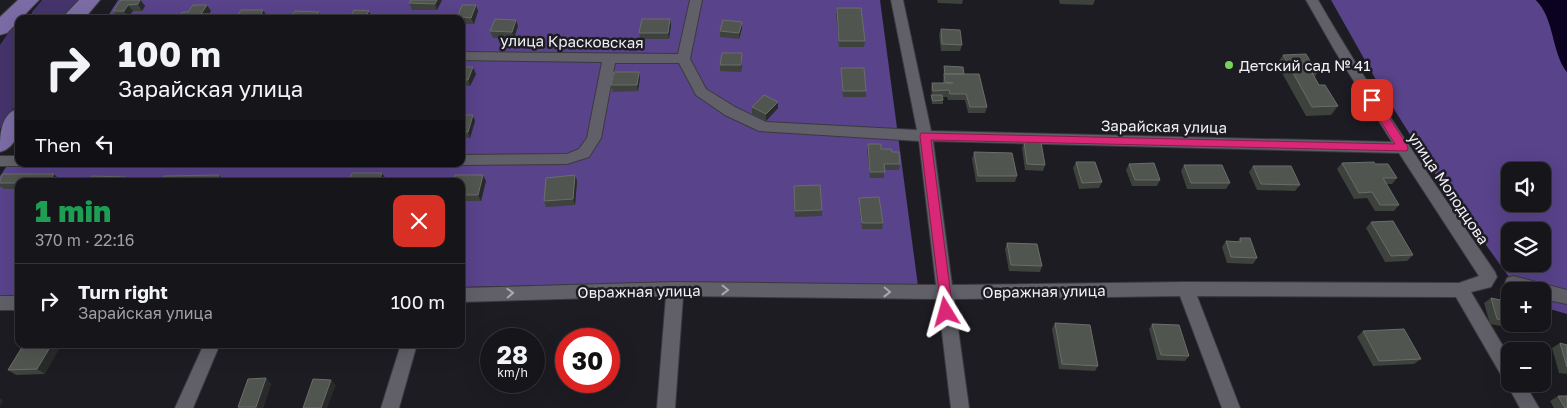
<!DOCTYPE html>
<meta charset="utf-8">
<style>
body{margin:0;font-family:"Golos Text",sans-serif;background:#232227;color:#f1f3f6;height:100vh;display:flex;flex-direction:column;font-size:19px;white-space:nowrap}
*{box-sizing:border-box;margin:0}
p{font-size:16px;color:#9e9fa2}
.icon{flex:none;width:28px;height:28px;fill:none;stroke:currentColor;stroke-width:2;stroke-linecap:round;stroke-linejoin:round}
.map{position:relative;flex:1;overflow:hidden}
.drawer{position:absolute;left:15px;top:178px;width:450px;height:170px;display:flex;flex-direction:column;background:#16151a;border-radius:10px;box-shadow:0 5px 20px #0002,0 0 0 1px #353439}
.drawer>*{flex:none}
.hud{position:absolute;left:15px;top:15px;width:450px;height:152px;border-radius:10px;box-shadow:0 5px 20px #0002,0 0 0 1px #353439;background:#16151a;color:#f1f3f6;overflow:hidden}
.controls{position:absolute;left:1501px;top:162px;display:grid;gap:10px}
.controls a{display:grid;place-items:center;width:50px;height:50px;border-radius:10px;background:#16151a;box-shadow:0 5px 20px #0002,0 0 0 1px #353439;font-size:25px}
.speed{position:absolute;left:480px;top:328px;display:flex;gap:10px;font-size:25px;font-weight:700;text-align:center}
.speed>*{display:grid;place-content:center;width:65px;height:65px;border-radius:50%;background:#16151a;box-shadow:0 5px 20px #0002,0 0 0 1px #353439;line-height:1}
.speed small{font-size:12px;font-weight:400}
.speed .limit{border:8px solid #d22;background:#fff;color:#111}
.pin{position:absolute;display:grid;place-items:center;width:42px;height:42px;color:#fff;margin:-21px;border-radius:10px;box-shadow:0 2px 8px #0006}
.me{position:absolute;width:55px;margin:-28px;rotate:352deg;stroke-linejoin:round;filter:drop-shadow(0 0 4px #0008)}
.turn{display:flex;align-items:center;gap:18px;height:105px;padding:0 20px;font-size:22px}
.turn .icon{width:65px;height:65px;stroke-width:2.5}
.turn b{display:block;font-size:35px;line-height:42px}
.then{display:flex;align-items:center;height:48px;padding:0 20px;background:#0003;gap:10px;font-size:19px}
.round{display:grid;place-items:center;flex:none;width:52px;height:52px;border-radius:10px;background:#232227}
.overview{display:flex;align-items:center;justify-content:space-between;height:85px;padding:0 20px}
h1{font-size:30px;font-weight:800;line-height:38px;color:#1e9e55}
ul{padding:0;list-style:none}
li{display:flex;align-items:center;gap:15px;height:75px;padding:0 20px;border-top:1px solid #353439}
li div{flex:1}
li b{display:block;font-size:19px}
li em{font-style:normal}
.map>svg:first-child{display:block}
.green{fill:#44346b}
.forest{fill:#59438b;fill-rule:evenodd}
.water{fill:#0b0120}
.lines{fill:none;stroke-linecap:round;stroke-linejoin:round}
.street-casing{stroke:#3b3a3f;stroke-width:2}
.primary-casing{stroke:#3b3a3f;stroke-width:2}
.street{fill:#616068;fill-rule:evenodd}
.primary{fill:#7c6ca6;fill-rule:evenodd}
.wall{fill:#3d423c}
.shaded-wall{fill:#282b2a}
.building{fill:#505550;stroke:#6a6d6a}
.oneway{stroke:#aaa8af}
.route{fill:#db2777;stroke:#8e194d}
.poi-dot{fill:#76d25a;stroke:#1d1c23;stroke-width:2}
.labels{text-anchor:middle;dominant-baseline:central;stroke-width:5;stroke-linejoin:round;paint-order:stroke}
.street-label{font-size:15px;fill:#f2f1f6;stroke:#1d1c23}
.poi-label{font-size:15px;fill:#f2f1f6;stroke:#1d1c23;text-anchor:start}
</style>
<div class="map">
<svg width="1567" height="408" viewBox="0 0 1567 408">
<rect width="100%" height="100%" fill="#1d1c23"/>
<path class="green" d="M42 0H82L63 19H31L32 12Z
M13 26H19V100L0 129V45Z"/>
<path class="forest" d="M118 0H880L918 286 697 282 461 287V181H19V296H0V176L19 148V164H461V19H106Z
M1331 0H1536C1555 19 1551 51 1567 72V314L1543 307 1542 291H1519L1433 171 1380 87ZM1510 171H1542V204H1510ZM1510 231H1542V264H1510Z"/>
<path class="water" d="M1536 0H1567V72C1551 51 1555 19 1536 0Z"/>
<g class="lines">
<g class="street-casing">
<path id="street" d="M690 0H702L690 59 706 89 735 107 766 122 917 130 891 0H903L931 131 1392 142 1335 51 1306 0H1318C1372 94 1434 183 1495 272L1497 277 1491 287 1471 292 1510 358V384H1525L1539 408H1520L1507 384 1508 381 1504 380 1456 297 1197 296 1240 408H1222L1180 296 954 299 969 408H951L938 299 683 296 675 408H657L666 296 461 302V288L675 282 936 285 919 141 759 131 725 115 696 95 679 63H615L601 138 589 157 567 164 461 165 456 164H461V155L567 154 579 149 587 138 602 62 461 60V52L678 54ZM933 141 1399 153 1479 276 1459 283 1186 282 952 285Z
M0 156H19V164H25L19 166H0Z
M1513 276 1567 290V304L1542 299V291H1518L1507 288 1505 283 1507 278Z
M0 296H19V310H0Z
M204 344H220L193 408H175Z
M401 344H417L399 408H381Z"/>
</g>
<g class="primary-casing">
<path id="primary" d="M18 0H39L7 33 0 35V17Z
M79 0H100L84 19H61Z
M19 108C19 126 20 146 0 152 0 135 0 114 19 108Z"/>
</g>
<use href="#street" class="street"/>
<use href="#primary" class="primary"/>
</g>
<path class="wall" d="M121 0H141L145 6 142 11H133L128 17H126L128 19H109L118 17 113 11Z
M442 0 437 10H412L409 3Z
M937 0H963L962 4 938 3Z
M1059 0H1095L1093 5 1060 4Z
M476 5 478 11 474 24H466L461 35V19L457 18Z
M837 8 865 41 864 47H839L836 15Z
M670 19 671 25 669 39H641L639 33Z
M742 22V28L739 39 720 37V31Z
M518 26 514 38H493L490 31Z
M941 29 962 45 960 51H941L939 35Z
M1283 55 1317 73 1315 77 1319 85 1338 106 1331 115 1306 116 1277 64Z
M742 60 741 72 720 71V65Z
M944 66 964 74 987 107 985 113H968L965 100H948L947 97H942L943 100V104H932L931 98 932 95 931 89 932 83H943Z
M461 67 476 74 470 86H461Z
M841 68 866 91V97H843L841 74Z
M640 78 638 91 613 92 611 85Z
M778 102V108L766 121 752 114V107Z
M461 115 475 121 470 138H461Z
M1024 142 1045 165 1043 171 1025 170 1022 148Z
M868 144 892 152 900 164 899 170H884V178H870L867 150Z
M974 152 1017 176 1015 182H976L972 159Z
M1076 162 1102 182 1099 188 1079 189 1073 168Z
M1342 163 1375 164 1397 178 1392 184H1386L1399 205 1394 211H1375L1367 198 1354 199 1337 169Z
M1129 164 1160 180 1157 186H1132L1126 170Z
M1184 165 1230 183 1226 189H1187L1181 171Z
M1253 166 1300 185 1295 191 1257 190 1249 172Z
M483 175 486 181 481 201H461V181Z
M575 175 577 181 575 205 546 207 544 201Z
M0 179 60 180 59 181H19V189H4L0 186Z
M794 192 822 210V216L795 217Z
M859 198 883 223 882 229H862L859 204Z
M1371 222 1413 255 1407 261 1385 262 1366 228Z
M1240 238 1257 258 1253 264 1227 263 1222 247 1226 241 1237 242Z
M1007 243 1042 266 1040 272 1009 271 1005 249Z
M1491 298 1510 302V324H1532L1533 325 1526 331 1490 324 1484 303Z
M1055 323 1098 366 1095 371 1059 369 1052 329Z
M1152 324 1189 356 1185 361 1157 360 1149 329Z
M1363 331 1421 359 1414 364 1373 366 1357 337Z
M1560 343 1567 345V374L1559 373 1552 348Z
M24 344 45 374 16 375 8 370Z
M249 344H281L280 346 253 348Z
M266 378 271 384 263 408H238V407Z
M1558 396 1567 408H1554L1550 401Z"/>
<path class="shaded-wall" d="M140 0 145 6 142 11 138 4Z
M437 0H442L437 10 435 4Z
M128 5 133 11 128 17 124 11Z
M207 5 211 11 209 14 212 19H204L201 14Z
M476 5 478 11 474 24 471 18Z
M263 10 267 16 266 19H259Z
M369 11 372 17 371 19H364Z
M319 12 322 19H315Z
M464 17 466 24 461 35V23Z
M670 19 671 25 669 39 668 33Z
M516 20 518 26 514 38 512 32Z
M742 22V28L739 39V33Z
M742 53V60L741 72V65Z
M473 67 476 74 470 86 468 80Z
M639 72 640 78 638 91 637 85Z
M778 102V108L766 121V114Z
M473 115 475 121 470 138 468 132Z
M382 173 386 179 385 181H379Z
M54 174 60 180 59 181H49Z
M219 175 224 181H216Z
M483 175 486 181 481 201 478 195Z
M575 175 577 181 575 205 573 199Z
M126 177 130 181H123Z
M52 344H62L45 374 37 369Z
M266 378 271 384 263 408H258L256 407Z
M331 380 336 385 327 408H321Z
M0 398 3 400 0 406Z"/>
<path class="building" d="M121 0H140L138 4 128 5 124 11H113Z
M411 0H437L435 4 409 3Z
M193 5H207L201 14H209L206 19H178L182 12H188Z
M462 5H476L471 18 464 17 461 23V19H448L449 17 457 18Z
M837 8H861L865 41H839Z
M241 10H263L259 19H236Z
M354 10 369 11 364 19H349Z
M295 11 319 12 315 19H290Z
M110 17H126L125 19H109Z
M495 19 516 20 512 32 490 31Z
M642 19H670L668 33H639Z
M723 20 742 22 739 33 720 31Z
M941 29 960 30 962 45 942 44Z
M722 53H742L741 65H720Z
M1306 54 1317 73H1312L1319 85H1325L1338 106 1312 107 1283 55Z
M944 66 963 67 964 74H945Z
M461 67H473L468 80H461Z
M841 68H864L866 91H843Z
M614 72H639L637 85H611Z
M944 74H979L987 107H970L966 94H950L949 90 933 91 932 83H953L945 82Z
M764 95 778 102 766 114 752 107Z
M931 95H942L943 100 933 101Z
M461 115H473L468 132H461Z
M1024 142H1041L1045 165 1027 164Z
M868 144H881V149H891L892 152H899L900 164H884L885 172H870Z
M974 152 1012 153 1017 176H978Z
M1076 162H1095L1102 182 1082 183Z
M1374 162 1375 164H1388L1397 178H1383L1399 205H1380L1372 192 1359 193 1342 163Z
M1154 163 1160 180H1135L1129 164Z
M1184 165H1222L1230 183H1191Z
M1253 166H1291L1300 185 1261 184Z
M352 173H382L379 181H349Z
M3 174H54L49 181H19V183H0V179Z
M219 175 216 181H160L164 176Z
M455 175H483L478 195H461V181H453Z
M575 175 573 199 544 201 546 178Z
M92 176 126 177 123 181H88Z
M286 178 285 181H270L271 179Z
M820 185 822 210 795 211 794 186Z
M879 197 883 223H862L859 198Z
M1393 221 1413 255 1391 256 1371 222Z
M1240 238H1250L1257 258 1231 257 1226 241 1241 242Z
M1007 243 1037 244 1042 266 1011 265Z
M1491 298 1510 302V321L1497 319Z
M1055 323 1090 325 1098 366 1062 364Z
M1152 324 1179 325 1189 356 1161 355Z
M1404 329 1421 359 1379 361 1363 331Z
M1560 343 1567 345V367Z
M24 344H52L37 369 8 370Z
M266 378 256 407H238L248 379Z
M313 379 331 380 321 408H303Z
M1558 396H1567V408H1565Z"/>
<defs><path id="oneway-chevron" d="M-2-3.5L2.5 0L-2 3.5" fill="none" stroke-width="1.6" stroke-linecap="round" stroke-linejoin="round" transform="scale(1.25)"/></defs>
<g class="oneway">
<use href="#oneway-chevron" transform="translate(725 290) rotate(1)"/>
<use href="#oneway-chevron" transform="translate(887 292) rotate(1)"/>
<use href="#oneway-chevron" transform="translate(510 293) rotate(-2)"/>
</g>
<path class="route" d="M1372 96 1376 97 1407 145 1408 148 1407 151 931 140 953 312 951 315 946 317 942 315 920 136 921 133 1395 144 1367 100Z"/>
<circle class="poi-dot" cx="1229" cy="65" r="5"/>
<g class="labels">
<g class="street-label">
<text transform="translate(572 41) rotate(1)">улица Красковская</text>
<text transform="translate(1164 126) rotate(1)">Зарайская улица</text>
<text transform="translate(1449 188) rotate(56)">улица Молодцова</text>
<text transform="translate(639 291) rotate(-1)">Овражная улица</text>
<text transform="translate(1044 291) rotate(-1)">Овражная улица</text>
</g>
<g class="poi-label">
<text x="1239" y="65">Детский сад № 41</text>
</g>
</g>
</svg>
<div class="controls">
<a><svg class="icon" aria-label="sound" viewBox="0 0 24 24"><path d="M4 9h4l5-4v14l-5-4H4zM17 9q2 3 0 6"/></svg></a>
<a><svg class="icon" aria-label="layers" viewBox="0 0 24 24"><path d="M12 4l9 5-9 5-9-5zM3 14l9 5 9-5"/></svg></a>
<a>+</a>
<a>−</a>
</div>
<div class="speed"><div>28<small>km/h</small></div><div class="limit">30</div></div>
<div class="pin" style="left:1372px;top:100px;background:#d93025"><svg class="icon" aria-label="arrive" viewBox="0 0 24 24"><path d="M6 21V4h12l-3 4 3 4H6"/></svg></div>
<svg class="me" style="left:946px;top:312px" viewBox="-20 -20 40 40"><path d="M0-17L14 15 0 8-14 15z" fill="#db2777" stroke="#fff" stroke-width="4"/></svg>
<div class="hud">
<div class="turn"><svg class="icon" aria-label="right" viewBox="0 0 24 24"><path d="M7 20v-9h11M14 6l5 5-5 5"/></svg><div><b>100 m</b>Зарайская улица</div></div>
<div class="then">Then<svg class="icon" aria-label="left" viewBox="0 0 24 24"><path d="M17 20v-9H6M10 6l-5 5 5 5"/></svg></div>
</div>
<section class="drawer">
<div class="overview"><div><h1>1 min</h1><p>370 m · 22:16</p></div><a class="round" style="background:#d93025;color:#fff"><svg class="icon" aria-label="close" viewBox="0 0 24 24"><path d="M6 6l12 12M18 6L6 18"/></svg></a></div>
<ul>
<li><svg class="icon" aria-label="right" viewBox="0 0 24 24"><path d="M7 20v-9h11M14 6l5 5-5 5"/></svg><div><b>Turn right</b><p>Зарайская улица</p></div><em>100 m</em></li>
</ul>
</section>
</div>
